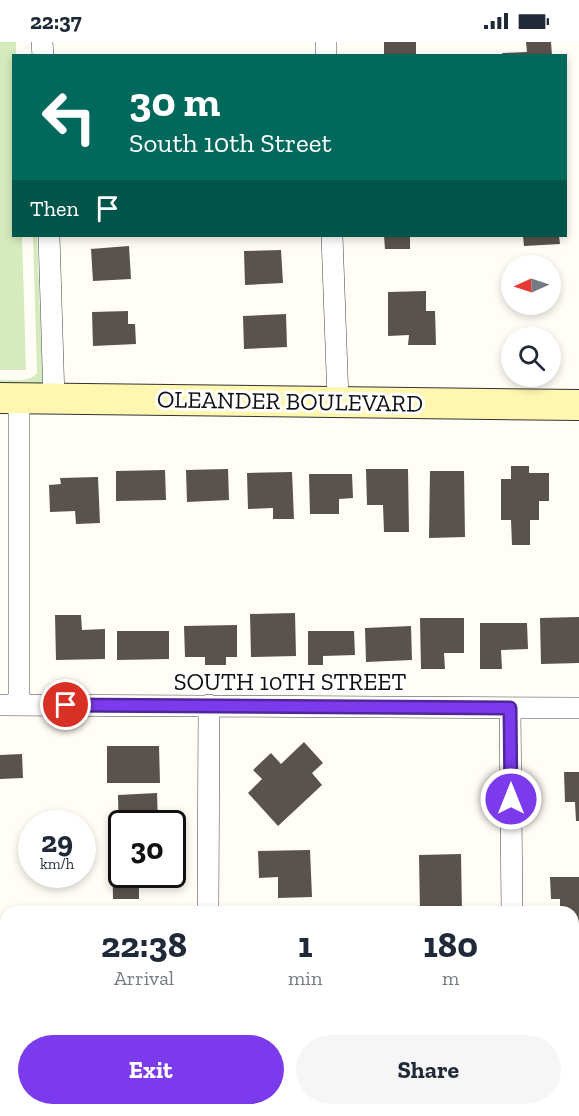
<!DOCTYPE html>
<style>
body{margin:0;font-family:"Zilla Slab",serif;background:#f6f6f7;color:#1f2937;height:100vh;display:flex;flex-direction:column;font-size:22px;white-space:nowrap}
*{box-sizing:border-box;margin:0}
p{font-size:20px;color:#747a83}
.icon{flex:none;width:33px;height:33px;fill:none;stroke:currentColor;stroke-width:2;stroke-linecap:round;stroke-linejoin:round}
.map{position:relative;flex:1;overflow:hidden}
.sheet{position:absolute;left:0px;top:864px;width:579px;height:210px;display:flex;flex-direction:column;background:#fff;border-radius:18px 18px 0 0;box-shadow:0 3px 9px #0003}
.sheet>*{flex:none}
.hud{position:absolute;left:12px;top:12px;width:555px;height:183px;border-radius:0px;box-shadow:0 3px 9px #0003;background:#00695c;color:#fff;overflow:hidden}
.needle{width:39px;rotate:267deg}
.fabs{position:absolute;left:501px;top:213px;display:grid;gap:12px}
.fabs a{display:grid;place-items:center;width:60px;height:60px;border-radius:50%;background:#fff;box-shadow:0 3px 9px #0003;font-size:30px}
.speed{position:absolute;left:18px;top:768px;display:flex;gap:12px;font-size:30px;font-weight:700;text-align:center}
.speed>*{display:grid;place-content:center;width:78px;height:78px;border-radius:50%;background:#fff;box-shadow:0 3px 9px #0003;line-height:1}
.speed small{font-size:15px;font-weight:400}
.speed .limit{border:3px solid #111;border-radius:9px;background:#fff;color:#111}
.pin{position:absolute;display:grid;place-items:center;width:51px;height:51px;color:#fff;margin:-26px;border:3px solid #fff;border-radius:50%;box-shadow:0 2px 6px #0007}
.me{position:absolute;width:66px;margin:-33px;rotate:0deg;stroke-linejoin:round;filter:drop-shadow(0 0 4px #0008)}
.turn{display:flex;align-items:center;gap:21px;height:126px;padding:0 18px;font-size:27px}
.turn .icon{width:78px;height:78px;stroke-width:2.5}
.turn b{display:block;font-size:42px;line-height:51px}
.then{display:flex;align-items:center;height:57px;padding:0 18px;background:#0003;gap:12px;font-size:22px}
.eta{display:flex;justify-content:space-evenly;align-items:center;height:102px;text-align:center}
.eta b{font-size:36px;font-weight:700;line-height:42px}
.button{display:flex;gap:12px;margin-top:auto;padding:12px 18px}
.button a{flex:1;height:69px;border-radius:36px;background:#7c3aed;color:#fff;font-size:24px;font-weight:700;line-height:69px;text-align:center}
.button a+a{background:#f6f6f7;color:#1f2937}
.status{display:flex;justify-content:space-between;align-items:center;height:42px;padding:0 30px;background:#fff;direction:ltr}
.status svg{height:16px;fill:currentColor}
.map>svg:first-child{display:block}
.green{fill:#d5ebbd}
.building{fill:#5a524d}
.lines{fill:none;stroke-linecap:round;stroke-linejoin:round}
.minor-casing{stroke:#444;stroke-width:22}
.secondary-casing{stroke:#333;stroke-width:32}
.minor{stroke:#fff;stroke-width:21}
.secondary{stroke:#fff6b0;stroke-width:30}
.route-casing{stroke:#51269a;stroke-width:15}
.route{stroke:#7c3aed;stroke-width:10}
.labels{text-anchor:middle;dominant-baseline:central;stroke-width:6;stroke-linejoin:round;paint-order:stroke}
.street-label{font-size:24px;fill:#111;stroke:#fff}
</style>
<div class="status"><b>22:37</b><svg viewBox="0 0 49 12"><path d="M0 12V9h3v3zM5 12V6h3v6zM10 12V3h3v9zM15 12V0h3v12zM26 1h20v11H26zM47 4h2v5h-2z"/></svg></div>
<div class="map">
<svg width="579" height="1074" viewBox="0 0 579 1074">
<rect width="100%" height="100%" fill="#fffdf5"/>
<path class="green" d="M0 0H16V13L14 14V194H22L26 328H0Z
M33 194H37L43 347 0 346V338C12 338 29 341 37 331Z"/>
<path class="building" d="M384 0H416V14H384Z
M526 0H551L552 14H503L502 11 527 10Z
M384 194H410V207H385Z
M523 194H559L560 202 524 204Z
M129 204 131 237 93 239 91 207Z
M281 208 283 241 245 243 244 209Z
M426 249V269H435L436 303H408L409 293 388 294V250Z
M128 269V282H135L136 302 93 304 92 270Z
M286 272 287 305 244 307 243 274Z
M511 424H529V431H549V459H539V478H530V503H512L511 478H501V437H511Z
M228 427 229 458 187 460 186 428Z
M366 427H408L409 490H384L383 463H367Z
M165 428 166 458 116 459V429Z
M430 429H464L465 495 429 496Z
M292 430 294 477H273V466L248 467 247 431Z
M309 432H352L353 456 339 457V472H310Z
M98 435 100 481 76 482 75 469 50 470 49 443 61 442 60 436Z
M295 571 296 614 251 615 250 572Z
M55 573H81L82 588 105 587V617L56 618Z
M579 575V621L541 622 540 576Z
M420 576H464V611H444L445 627H421Z
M480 581H527L528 607 501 608 502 627H480Z
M237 583V615H226V623H205V615H185L184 584Z
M411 584 412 618 366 620 365 586Z
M117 589H169V617L117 618Z
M308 589H354L355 613 323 614V623H308Z
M304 700 323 721 312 731 322 743 278 784 248 751 262 737 253 728 271 711 281 722Z
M107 704H159L160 741H107Z
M22 712 23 736 0 737V713Z
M564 730H579V779H576L575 760H565Z
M157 751 158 782H122V798H119L118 753Z
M310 808 312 855 278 856V835L259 836 258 809Z
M122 809V832H155V837H139V857H113L112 810Z
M461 812 462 870H420L419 813Z
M550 835H579V890H573V870H560V857H551Z
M167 866V870H128V867Z
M0 955 6 957V1004L0 1001Z
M573 985H579V1033H573Z
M573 1041H579V1074H558V1068H573Z
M256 1068H298V1070L286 1071V1074H256Z
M420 1068H464V1074H420Z"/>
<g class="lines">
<g class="minor-casing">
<path id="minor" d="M42 0 43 14
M326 0V14
M49 194 54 357
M332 194 338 358
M0 663 579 666
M19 663V356
M510 666 512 870
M208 870 209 663
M0 1046 6 1049
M48 1068 62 1074
M514 1068V1074
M207 1074V1068"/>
</g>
<g class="secondary-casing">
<path id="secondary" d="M0 356 579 363"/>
</g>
<use href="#minor" class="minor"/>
<use href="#secondary" class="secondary"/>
</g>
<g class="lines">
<g class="route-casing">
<path id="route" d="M66 663 510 666 511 757"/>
</g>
<use href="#route" class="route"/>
</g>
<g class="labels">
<g class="street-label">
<text transform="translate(290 359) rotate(1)">OLEANDER BOULEVARD</text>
<text x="290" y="639">SOUTH 10TH STREET</text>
</g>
</g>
</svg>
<div class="fabs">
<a><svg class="needle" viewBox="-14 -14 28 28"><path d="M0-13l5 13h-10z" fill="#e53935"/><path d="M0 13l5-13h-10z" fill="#747a83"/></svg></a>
<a><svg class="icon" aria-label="search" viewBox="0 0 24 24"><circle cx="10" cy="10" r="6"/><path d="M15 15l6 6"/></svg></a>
</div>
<div class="speed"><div>29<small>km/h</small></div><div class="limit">30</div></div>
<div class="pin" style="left:66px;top:663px;background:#d93025"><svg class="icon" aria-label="arrive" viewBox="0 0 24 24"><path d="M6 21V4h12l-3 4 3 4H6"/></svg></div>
<svg class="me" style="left:511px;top:757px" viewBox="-20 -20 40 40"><circle r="17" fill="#7c3aed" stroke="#fff" stroke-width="3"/><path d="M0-11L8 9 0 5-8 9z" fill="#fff"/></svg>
<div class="hud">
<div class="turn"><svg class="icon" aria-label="left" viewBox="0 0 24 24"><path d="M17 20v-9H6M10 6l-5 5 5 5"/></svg><div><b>30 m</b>South 10th Street</div></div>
<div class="then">Then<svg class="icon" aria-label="arrive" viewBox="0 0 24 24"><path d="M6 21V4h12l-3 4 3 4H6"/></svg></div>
</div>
<section class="sheet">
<div class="eta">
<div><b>22:38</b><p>Arrival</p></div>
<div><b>1</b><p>min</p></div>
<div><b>180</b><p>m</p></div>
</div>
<div class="button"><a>Exit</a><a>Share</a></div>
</section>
</div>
